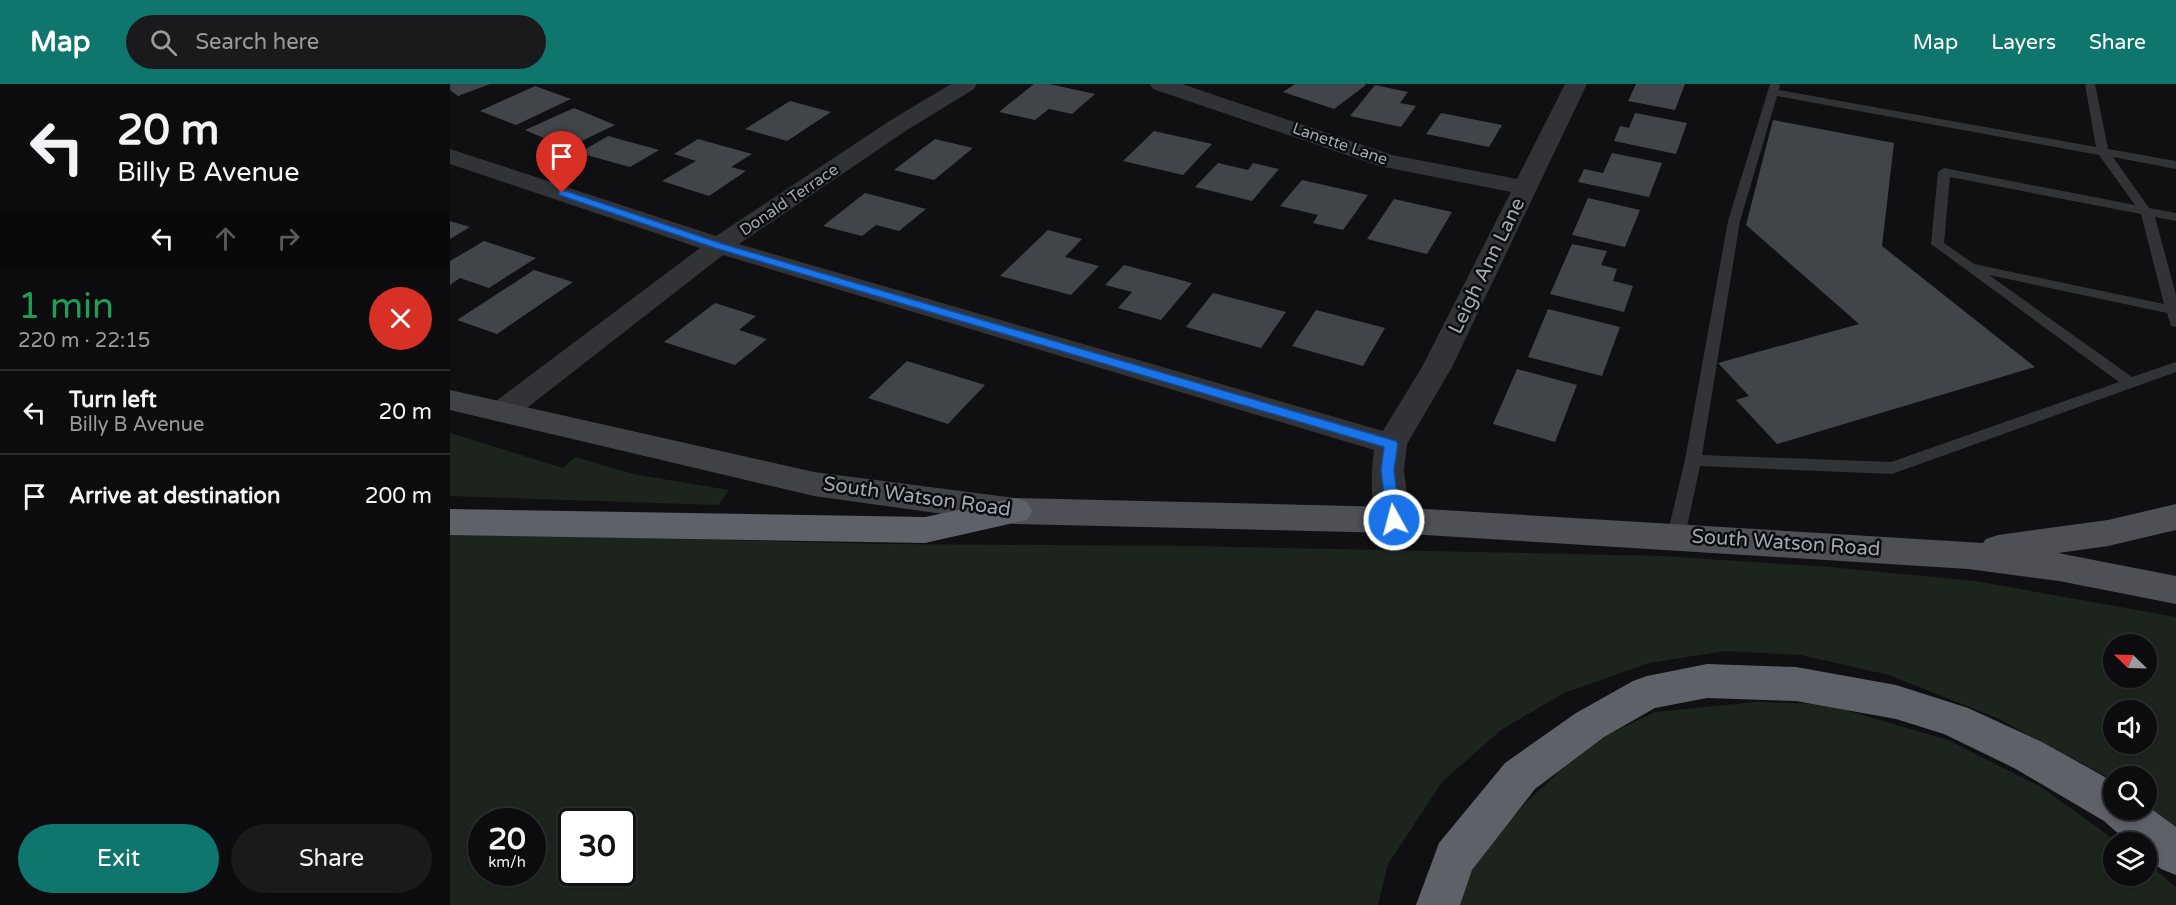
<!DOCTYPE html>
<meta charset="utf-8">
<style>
body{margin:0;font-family:"Varela Round",sans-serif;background:#1a1a1c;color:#f1f3f6;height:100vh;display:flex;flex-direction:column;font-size:22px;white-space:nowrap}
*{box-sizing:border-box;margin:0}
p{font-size:20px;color:#9a9b9e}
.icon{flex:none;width:33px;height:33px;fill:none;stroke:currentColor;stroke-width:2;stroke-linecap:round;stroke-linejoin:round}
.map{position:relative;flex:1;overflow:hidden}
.side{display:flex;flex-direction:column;background:#0c0c0e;width:450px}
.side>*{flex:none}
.guide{background:#0c0c0e;color:#f1f3f6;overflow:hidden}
.needle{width:39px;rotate:293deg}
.buttons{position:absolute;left:1653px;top:550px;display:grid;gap:12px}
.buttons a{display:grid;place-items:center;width:54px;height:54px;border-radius:50%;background:#0c0c0e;box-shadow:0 3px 9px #0003,0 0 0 2px #2c2c2e;font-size:30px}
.speed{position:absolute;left:18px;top:724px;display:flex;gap:12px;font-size:30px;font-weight:700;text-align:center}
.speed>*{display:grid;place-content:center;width:78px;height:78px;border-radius:50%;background:#0c0c0e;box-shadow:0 3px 9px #0003,0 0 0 2px #2c2c2e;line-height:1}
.speed small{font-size:15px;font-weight:400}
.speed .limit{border:3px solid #111;border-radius:9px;background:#fff;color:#111}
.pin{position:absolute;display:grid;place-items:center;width:51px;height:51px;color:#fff;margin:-62px -26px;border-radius:50% 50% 50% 0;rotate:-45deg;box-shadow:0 0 6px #0007}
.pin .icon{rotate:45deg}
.me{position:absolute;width:66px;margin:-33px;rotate:353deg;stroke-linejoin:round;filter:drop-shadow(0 0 4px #0008)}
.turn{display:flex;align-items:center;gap:21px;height:126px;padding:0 18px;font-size:27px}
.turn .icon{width:78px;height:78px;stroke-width:2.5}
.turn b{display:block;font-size:42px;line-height:51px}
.lanes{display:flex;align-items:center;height:57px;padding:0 18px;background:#0003;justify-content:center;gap:30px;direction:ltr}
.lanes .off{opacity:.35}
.round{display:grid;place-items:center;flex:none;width:63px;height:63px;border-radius:32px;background:#1a1a1c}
.headline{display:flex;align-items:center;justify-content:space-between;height:102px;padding:0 18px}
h1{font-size:36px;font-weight:600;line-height:45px;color:#1e9e55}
.action{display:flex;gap:12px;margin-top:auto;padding:12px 18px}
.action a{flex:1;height:69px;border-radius:36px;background:#0f766e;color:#fff;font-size:24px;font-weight:600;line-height:69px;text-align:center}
.action a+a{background:#1a1a1c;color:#f1f3f6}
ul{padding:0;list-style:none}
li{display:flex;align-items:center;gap:18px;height:84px;padding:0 18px;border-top:2px solid #2c2c2e}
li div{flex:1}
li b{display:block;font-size:22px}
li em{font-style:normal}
header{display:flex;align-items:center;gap:36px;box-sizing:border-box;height:84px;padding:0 30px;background:#0f766e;color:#fff}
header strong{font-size:28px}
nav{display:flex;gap:33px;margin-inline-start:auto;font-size:21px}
.search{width:420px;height:54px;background:#1a1a1c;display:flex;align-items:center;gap:15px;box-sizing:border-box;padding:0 21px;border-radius:33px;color:#9a9b9e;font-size:22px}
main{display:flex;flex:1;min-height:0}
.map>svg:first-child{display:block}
.green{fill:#1d241e;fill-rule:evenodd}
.building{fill:#414448}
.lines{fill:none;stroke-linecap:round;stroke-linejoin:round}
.service{fill:#323337;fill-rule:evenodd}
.minor{fill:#323337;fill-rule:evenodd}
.secondary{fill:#404246;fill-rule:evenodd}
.primary{fill:#4e5055;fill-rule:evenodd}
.motorway{fill:#5e6167;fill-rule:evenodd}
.route{fill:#1a73e8;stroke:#114b97;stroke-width:1.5}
.labels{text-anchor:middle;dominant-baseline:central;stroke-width:5;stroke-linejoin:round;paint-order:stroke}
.far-street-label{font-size:16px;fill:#a2a8b2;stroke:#0b0c0d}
.street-label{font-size:20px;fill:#a2a8b2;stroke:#0b0c0d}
</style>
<header>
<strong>Map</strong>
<div class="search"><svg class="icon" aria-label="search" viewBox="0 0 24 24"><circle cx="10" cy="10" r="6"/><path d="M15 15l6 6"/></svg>Search here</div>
<nav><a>Map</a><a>Layers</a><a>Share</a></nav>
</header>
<main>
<section class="side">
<div class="guide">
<div class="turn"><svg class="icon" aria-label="left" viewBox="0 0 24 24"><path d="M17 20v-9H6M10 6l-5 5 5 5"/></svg><div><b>20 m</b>Billy B Avenue</div></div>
<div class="lanes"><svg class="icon" aria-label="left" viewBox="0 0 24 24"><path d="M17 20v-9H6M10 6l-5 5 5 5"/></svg><svg class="icon off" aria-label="ahead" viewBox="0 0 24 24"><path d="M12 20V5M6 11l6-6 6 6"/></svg><svg class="icon off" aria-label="right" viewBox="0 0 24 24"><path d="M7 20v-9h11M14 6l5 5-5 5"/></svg></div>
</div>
<div class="headline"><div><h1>1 min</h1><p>220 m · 22:15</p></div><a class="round" style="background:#d93025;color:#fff"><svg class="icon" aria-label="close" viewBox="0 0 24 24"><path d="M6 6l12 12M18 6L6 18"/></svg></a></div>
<ul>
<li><svg class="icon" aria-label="left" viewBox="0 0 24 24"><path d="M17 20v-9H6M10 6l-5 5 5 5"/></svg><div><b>Turn left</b><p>Billy B Avenue</p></div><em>20 m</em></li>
<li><svg class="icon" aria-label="arrive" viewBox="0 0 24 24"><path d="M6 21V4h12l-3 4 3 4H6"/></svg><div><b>Arrive at destination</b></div><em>200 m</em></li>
</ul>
<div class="action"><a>Exit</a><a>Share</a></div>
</section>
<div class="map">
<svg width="1726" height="821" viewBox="0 0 1726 821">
<rect width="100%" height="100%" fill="#101012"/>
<path class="green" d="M0 349 113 384 125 373 183 390 279 406 268 421 0 412Z
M0 449 435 460 739 462 1212 472 1379 483 1525 497 1726 533V747L1697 723 1696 693H1664L1663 696 1547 634 1439 591 1351 571 1275 567 1199 579 1114 609 1051 646 992 698 938 780 928 821H0ZM1664 561H1696V594H1664ZM1664 627H1696V660H1664ZM32 738H82V789H32ZM122 738H172V789H122Z
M1305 618 1375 620 1498 656 1591 703 1669 759H1664V792H1696L1697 779 1726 803V821H1005L1023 773 1079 716 1140 659 1205 628Z"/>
<path class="building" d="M0 0H40L8 12 0 6Z
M584 0H599L645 10 622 30 599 25 585 36 549 28Z
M845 0H914L916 1 884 25 833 8Z
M1186 0H1235L1225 26 1178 17Z
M925 1 958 8 950 19 966 22 951 43 900 32Z
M85 2 121 15 66 41 30 27Z
M340 17 381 28 337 57 295 45Z
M124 24 165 41 117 64 75 46Z
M991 29 1052 41 1039 63 976 50Z
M1185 29 1237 39 1226 70 1164 57 1170 42 1179 44Z
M1323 36 1444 59 1432 162 1585 283 1327 360 1286 316 1299 312 1268 279 1409 240 1296 141Z
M704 47 762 60 733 91 673 77Z
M158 52 209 66 180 83 129 69Z
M248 55 302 70 281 83 296 87 259 112 212 97 246 77 224 70Z
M485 55 523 64 484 96 444 86Z
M1162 69 1212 79 1199 113 1128 98 1134 85 1153 89Z
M768 79 798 86 803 79 829 85 802 117 745 103Z
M852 96 918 111 893 146 863 139 868 131 830 122Z
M415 109 476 125 449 147 426 141 412 152 373 142Z
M1138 114 1190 126 1175 163 1122 151Z
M944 115 1002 128 977 170 917 155Z
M0 137 20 143 0 155Z
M598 146 632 155 615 173 649 182 621 211 550 192Z
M34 157 86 174 39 204 10 194 0 201V177Z
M1122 160 1157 167 1151 181 1167 185 1163 197 1183 202 1174 228 1100 210Z
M674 181 742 199 711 236 668 224 682 208 655 201Z
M84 186 123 198 47 250 7 236Z
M763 209 836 228 811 264 736 243Z
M265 219 306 232 289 246 317 255 285 281 214 258Z
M1098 225 1170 243 1152 292 1078 273Z
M866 226 935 244 913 282 842 262Z
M457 277 535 301 498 340 418 314Z
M1067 285 1127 301 1105 358 1043 340Z"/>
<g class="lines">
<path class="service" d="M1320 0H1330L1329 6 1646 63 1635 0H1645L1658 65 1726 77V85L1663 73 1699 124 1726 129V137L1705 133 1726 211V243L1721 242 1717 229 1539 191 1682 293 1726 278V288L1442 390 1250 382 1235 452 1232 457 1226 459 1220 457 1217 452 1235 376 1278 137ZM1327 12 1649 71 1685 121 1494 84 1488 88 1481 160 1669 298 1441 378 1252 371 1290 137ZM1500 93 1691 130 1714 220 1524 180 1494 159Z"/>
<path class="minor" d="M501 0H527L524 5 457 46 289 160 933 347 972 283 1061 108 929 82 703 5 700 0H732L942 71 1067 95 1115 0H1137L1002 283 957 360 954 386 960 436 955 445 943 449 931 445C919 424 921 390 924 366L273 171 64 334 53 338 42 334 38 327 42 320 250 164 0 80V65L266 152 441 36Z"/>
<path class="secondary" d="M0 306 364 388 565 414 577 418 582 427 577 436 565 440 364 412 0 326Z"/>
<path class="primary" d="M565 414 943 423 1533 459 1536 455 1548 451 1658 436 1726 420V446L1658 462 1608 469 1726 492V520L1609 497 1518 485 943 449 565 440 553 436 548 427 553 418Z"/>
<path class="motorway" d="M565 414 577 418 582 427 577 436 475 459 0 451V425L475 433Z
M1257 580 1346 583 1446 601 1518 624 1592 658 1664 698V726H1696V721L1726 743V791L1711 785 1696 773V759H1679L1654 737 1564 684 1494 650 1446 635 1346 617 1257 614 1205 624 1154 653 1085 705 1022 786 1010 821H966L989 759 1055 679 1126 629 1183 597 1197 592Z"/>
</g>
<path class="route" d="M109 107H116L273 160 946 357 948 360 944 386 950 436 944 441 937 436 931 386 934 363 265 164 109 111Z"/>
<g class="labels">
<g class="far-street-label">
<text transform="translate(890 60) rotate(19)">Lanette Lane</text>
<text transform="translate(339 116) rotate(-34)">Donald Terrace</text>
</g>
<g class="street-label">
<text transform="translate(1037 182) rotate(-64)">Leigh Ann Lane</text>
<text transform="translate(467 413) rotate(8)">South Watson Road</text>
<text transform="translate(1336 459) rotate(4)">South Watson Road</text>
</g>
</g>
</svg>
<div class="buttons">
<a><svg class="needle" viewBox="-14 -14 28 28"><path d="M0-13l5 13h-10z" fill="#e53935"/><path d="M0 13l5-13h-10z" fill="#9a9b9e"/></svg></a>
<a><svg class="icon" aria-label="sound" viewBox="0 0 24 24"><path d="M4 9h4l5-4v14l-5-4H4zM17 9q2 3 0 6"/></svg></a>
<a><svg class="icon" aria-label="search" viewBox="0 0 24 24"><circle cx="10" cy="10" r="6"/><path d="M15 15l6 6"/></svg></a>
<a><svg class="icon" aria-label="layers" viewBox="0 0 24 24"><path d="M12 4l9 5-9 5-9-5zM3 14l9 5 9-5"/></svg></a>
</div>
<div class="speed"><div>20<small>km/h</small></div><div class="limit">30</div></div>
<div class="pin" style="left:112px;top:109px;background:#d93025"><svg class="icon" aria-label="arrive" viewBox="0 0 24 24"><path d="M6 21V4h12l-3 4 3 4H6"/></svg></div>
<svg class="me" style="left:944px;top:436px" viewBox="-20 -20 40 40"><circle r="17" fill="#1a73e8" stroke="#fff" stroke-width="3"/><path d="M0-11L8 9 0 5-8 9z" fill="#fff"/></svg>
</div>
</main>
